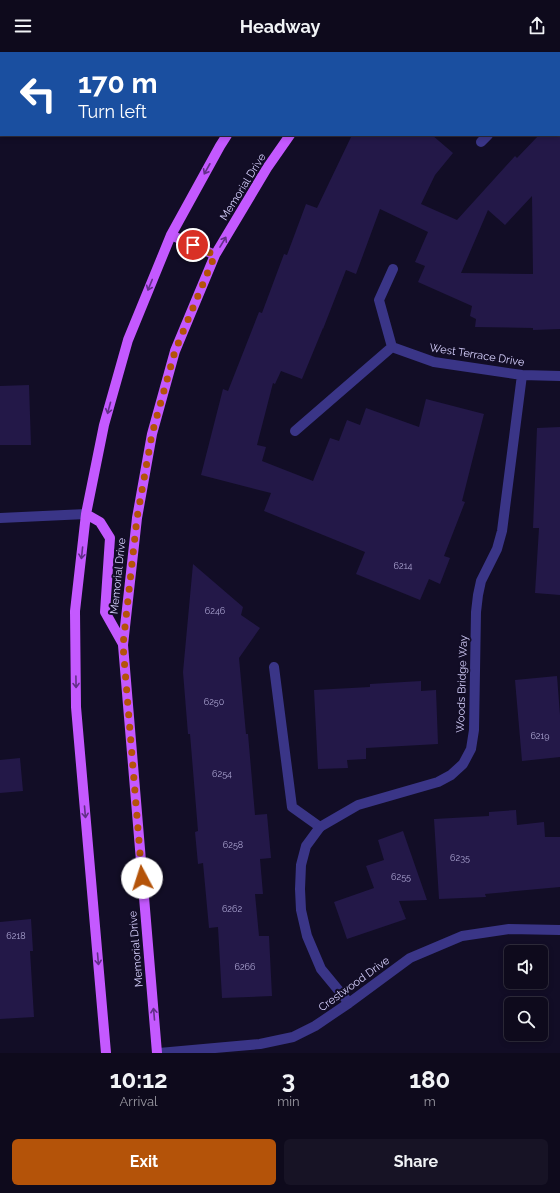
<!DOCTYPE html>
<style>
body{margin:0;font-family:Raleway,sans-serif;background:#171325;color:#f1f3f6;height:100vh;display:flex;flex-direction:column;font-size:15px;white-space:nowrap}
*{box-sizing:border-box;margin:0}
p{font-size:13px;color:#9b9aa3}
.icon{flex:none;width:22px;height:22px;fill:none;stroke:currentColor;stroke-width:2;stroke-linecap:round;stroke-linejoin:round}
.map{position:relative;height:1001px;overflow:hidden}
.side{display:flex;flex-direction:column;background:#0e0a1c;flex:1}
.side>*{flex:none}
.guide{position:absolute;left:0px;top:0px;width:560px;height:84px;box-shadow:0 2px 6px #0003,0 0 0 1px #2e2b3b;background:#1a4fa0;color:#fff;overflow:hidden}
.buttons{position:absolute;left:504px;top:893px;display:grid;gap:8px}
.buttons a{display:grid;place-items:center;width:44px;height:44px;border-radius:6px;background:#0e0a1c;box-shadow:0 2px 6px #0003,0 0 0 1px #2e2b3b;font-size:20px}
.pin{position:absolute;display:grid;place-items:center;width:34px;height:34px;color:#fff;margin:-17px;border:2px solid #fff;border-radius:50%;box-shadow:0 1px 4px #0007}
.me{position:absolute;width:44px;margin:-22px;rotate:355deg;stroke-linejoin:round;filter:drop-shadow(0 0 3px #0008)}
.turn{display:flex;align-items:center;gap:14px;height:84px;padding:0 12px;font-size:18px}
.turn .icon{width:52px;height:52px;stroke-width:2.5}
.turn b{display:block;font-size:28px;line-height:34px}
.eta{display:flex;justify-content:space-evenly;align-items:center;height:68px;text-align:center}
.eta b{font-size:24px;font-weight:700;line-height:28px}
.button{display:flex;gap:8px;margin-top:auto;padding:8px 12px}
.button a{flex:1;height:46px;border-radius:6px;background:#b45309;color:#fff;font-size:16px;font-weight:700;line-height:46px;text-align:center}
.button a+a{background:#171325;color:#f1f3f6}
header{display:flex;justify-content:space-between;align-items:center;height:52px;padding:0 12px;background:#0e0a1c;font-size:18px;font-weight:700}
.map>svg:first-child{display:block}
.building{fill:#231848;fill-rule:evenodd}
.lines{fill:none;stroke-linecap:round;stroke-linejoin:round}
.lane{stroke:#3a3587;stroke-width:10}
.street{stroke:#3a3587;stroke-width:10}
.primary{stroke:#c459ff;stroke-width:10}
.oneway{stroke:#622f88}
.route{stroke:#b45309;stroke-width:7;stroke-dasharray:0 12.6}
.labels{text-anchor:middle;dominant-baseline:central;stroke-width:4;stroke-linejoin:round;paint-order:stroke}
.number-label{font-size:9px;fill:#aba4d1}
.street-label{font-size:11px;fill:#d8d2ff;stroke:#120d26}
</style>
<header><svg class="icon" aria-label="menu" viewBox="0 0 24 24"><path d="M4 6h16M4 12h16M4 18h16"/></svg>Headway<svg class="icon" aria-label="share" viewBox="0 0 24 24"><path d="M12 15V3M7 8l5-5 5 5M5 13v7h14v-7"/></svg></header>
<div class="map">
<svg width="560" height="1001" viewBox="0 0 560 1001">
<rect width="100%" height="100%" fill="#120d26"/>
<path class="building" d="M352 83H432L453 101 435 123 421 152 457 168 515 104 517 106 539 83H560V277L533 278V276L475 275 476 267 470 264 472 254 418 230 425 214 415 210 428 180 380 157 356 222 346 218 323 277V276L302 327 281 319 275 332 273 331 257 393 266 395 262 409 313 429 330 386 339 389 347 368 360 373 366 356 419 375 426 347 484 362 462 449 465 450 444 504 450 506 440 532 429 527 420 548 356 522 365 500 264 459 271 441 201 423 223 337 228 339 259 260 262 261 284 202 287 203 306 152 317 156ZM532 144 533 222 461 221 488 158 505 173Z
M29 333 31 393H0V334Z
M560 375V543L535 541 539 476H533L537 376Z
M193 512 243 555 241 563 260 576 239 606 246 682H248L255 763 267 762 271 806 260 807 263 842H255L259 884H269L272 944 222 946 218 875 209 876 203 811 198 812 195 780 198 779 190 682H188L183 620Z
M557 624 560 663V705L522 709 515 628Z
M421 629V639L436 638 438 692 366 696V707L347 708 348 716 318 717 314 638 370 635V632Z
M20 706 23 739 0 741V708Z
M516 758 517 773 544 770 545 785H560V835L485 842 486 845 439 847 434 767 489 764V760Z
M403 779 427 848 399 849 406 867 347 887 334 850 374 836 366 814 384 808 378 788Z
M31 867 33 899H30L34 965 0 967V870Z"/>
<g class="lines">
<path class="lane" d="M274 615 292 755 320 775"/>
<path class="street" d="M252 0 253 1
M559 14 560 13
M481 90 488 83
M393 217 379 248 392 295 434 310 522 323 560 324
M295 379 392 295
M0 466 86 462
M349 951 321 917 307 884 301 858 300 837 301 813 306 794 320 775 358 753 438 730 451 723 463 712 471 697 474 678 476 560 478 543 481 529 497 497 502 479 522 323
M159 1001 260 992 293 985 315 974 349 951 410 906 462 884 509 877 560 878"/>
<path class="primary" d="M286 1 287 0
M354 1 355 0
M171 183 215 203
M86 462 100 470 110 486 105 560 123 592
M106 1001 76 655 75 559 86 462 104 373 128 288 171 183 220 94 227 83
M157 1001 123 593 137 466 152 382 175 299 215 203 267 116 290 83"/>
</g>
<defs><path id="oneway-shaft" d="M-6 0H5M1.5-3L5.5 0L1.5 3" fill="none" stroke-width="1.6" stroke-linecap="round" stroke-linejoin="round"/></defs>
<g class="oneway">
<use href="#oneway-shaft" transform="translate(207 117) rotate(119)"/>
<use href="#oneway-shaft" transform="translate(223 190) rotate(-59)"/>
<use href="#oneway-shaft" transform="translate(150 233) rotate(112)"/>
<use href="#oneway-shaft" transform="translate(109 356) rotate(105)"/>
<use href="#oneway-shaft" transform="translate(82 501) rotate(96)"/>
<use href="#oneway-shaft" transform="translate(76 630) rotate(89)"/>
<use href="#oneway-shaft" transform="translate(85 760) rotate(85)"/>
<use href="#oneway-shaft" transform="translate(98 907) rotate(85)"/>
<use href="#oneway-shaft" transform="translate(154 962) rotate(-95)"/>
</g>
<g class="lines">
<path class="route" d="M142 826 123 593 137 466 152 382 175 299 215 203 193 193"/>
</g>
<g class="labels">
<g class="number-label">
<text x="403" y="514">6214</text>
<text x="215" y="559">6246</text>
<text x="214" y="650">6250</text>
<text x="540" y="684">6219</text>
<text x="222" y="722">6254</text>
<text x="233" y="793">6258</text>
<text x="460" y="806">6235</text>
<text x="401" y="825">6255</text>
<text x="232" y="857">6262</text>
<text x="16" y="884">6218</text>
<text x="245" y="915">6266</text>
</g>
<g class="street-label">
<text transform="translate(243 135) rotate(-58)">Memorial Drive</text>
<text transform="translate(477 303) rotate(9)">West Terrace Drive</text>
<text transform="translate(118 524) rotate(-84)">Memorial Drive</text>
<text transform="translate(462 632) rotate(-88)">Woods Bridge Way</text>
<text transform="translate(136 897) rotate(-95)">Memorial Drive</text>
<text transform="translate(354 932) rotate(-36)">Crestwood Drive</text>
</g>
</g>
</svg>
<div class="buttons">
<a><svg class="icon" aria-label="sound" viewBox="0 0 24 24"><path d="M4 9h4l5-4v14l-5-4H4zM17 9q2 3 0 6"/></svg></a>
<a><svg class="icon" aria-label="search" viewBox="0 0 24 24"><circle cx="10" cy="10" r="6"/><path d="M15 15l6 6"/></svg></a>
</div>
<div class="pin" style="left:193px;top:193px;background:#d93025"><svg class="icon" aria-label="arrive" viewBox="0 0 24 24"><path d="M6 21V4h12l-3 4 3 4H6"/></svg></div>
<svg class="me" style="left:142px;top:826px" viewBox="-20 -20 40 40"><circle r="19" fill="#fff"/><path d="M0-13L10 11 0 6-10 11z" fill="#b45309"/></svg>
<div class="guide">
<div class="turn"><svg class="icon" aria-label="left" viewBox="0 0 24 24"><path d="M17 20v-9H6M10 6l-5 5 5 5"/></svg><div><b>170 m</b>Turn left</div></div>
</div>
</div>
<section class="side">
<div class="eta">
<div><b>10:12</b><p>Arrival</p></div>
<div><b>3</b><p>min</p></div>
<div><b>180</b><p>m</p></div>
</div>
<div class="button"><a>Exit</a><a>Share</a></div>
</section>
